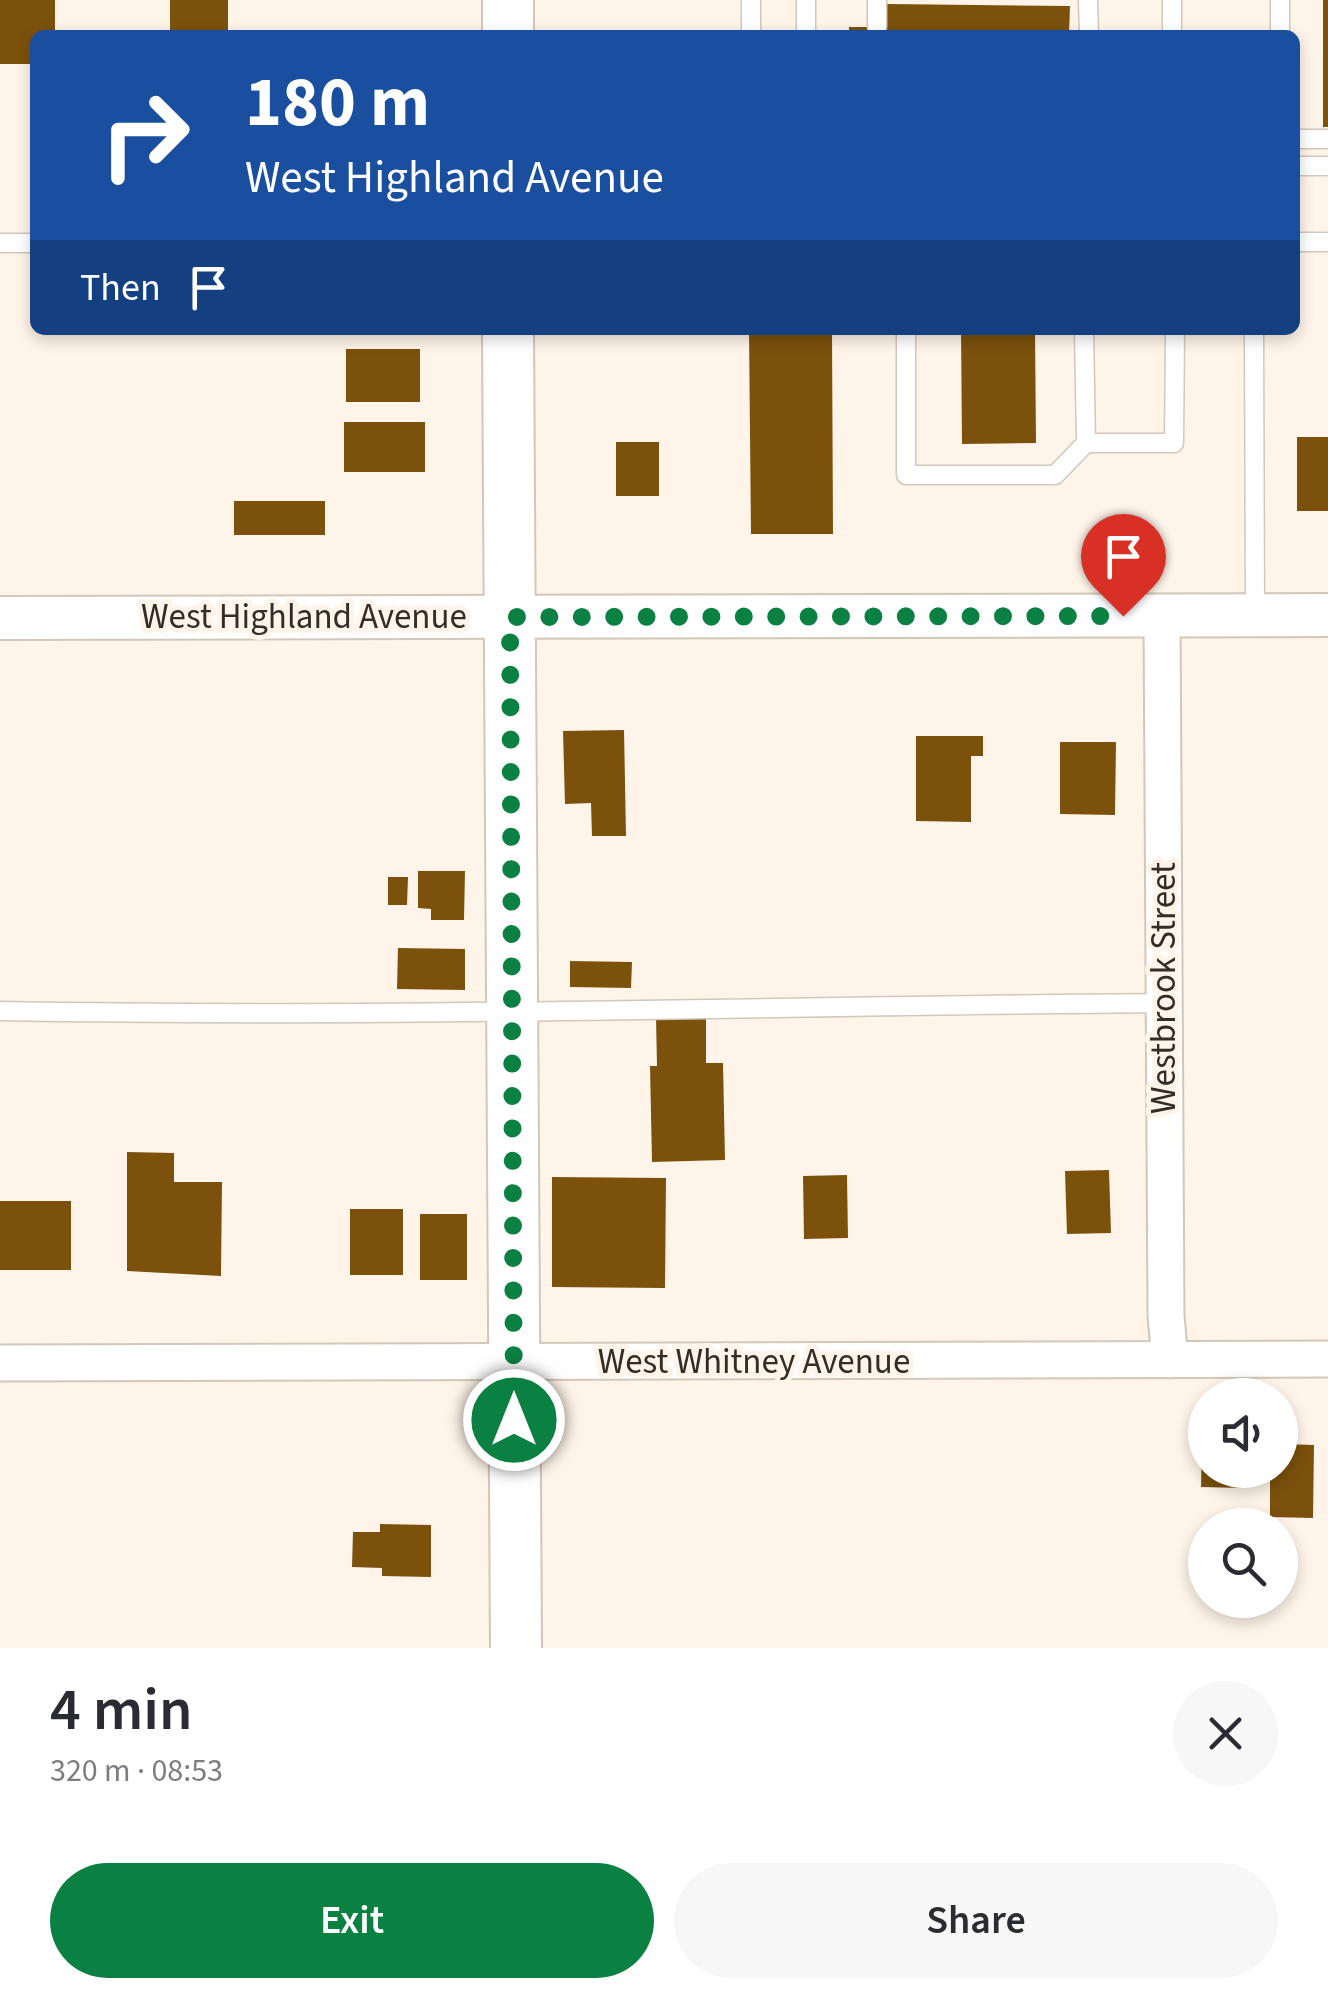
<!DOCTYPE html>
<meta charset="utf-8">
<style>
body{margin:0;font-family:"Source Sans 3",sans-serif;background:#f7f7f7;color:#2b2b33;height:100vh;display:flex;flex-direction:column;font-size:38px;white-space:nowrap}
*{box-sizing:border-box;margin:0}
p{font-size:32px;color:#7c7c81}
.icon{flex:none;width:55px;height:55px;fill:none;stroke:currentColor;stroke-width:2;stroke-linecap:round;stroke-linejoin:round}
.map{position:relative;height:1648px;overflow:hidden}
.panel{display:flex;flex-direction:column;background:#fff;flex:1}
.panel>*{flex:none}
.banner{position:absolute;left:30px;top:30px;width:1270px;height:305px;border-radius:15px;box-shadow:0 5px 15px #0003;background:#1a4fa0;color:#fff;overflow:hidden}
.controls{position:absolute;left:1188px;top:1378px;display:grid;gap:20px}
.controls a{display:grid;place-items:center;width:110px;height:110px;border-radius:50%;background:#fff;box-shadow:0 5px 15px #0003;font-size:50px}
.pin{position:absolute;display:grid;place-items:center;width:85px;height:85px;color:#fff;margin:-102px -42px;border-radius:50% 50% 50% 0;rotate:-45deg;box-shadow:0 0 10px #0007}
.pin .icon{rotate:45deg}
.me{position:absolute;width:110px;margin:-55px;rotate:0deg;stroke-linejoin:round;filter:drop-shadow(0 0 8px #0008)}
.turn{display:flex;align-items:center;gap:35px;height:210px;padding:0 50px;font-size:45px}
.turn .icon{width:130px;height:130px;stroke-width:2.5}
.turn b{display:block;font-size:70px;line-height:85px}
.then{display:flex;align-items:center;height:95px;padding:0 50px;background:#0003;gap:20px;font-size:38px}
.round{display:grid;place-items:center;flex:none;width:105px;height:105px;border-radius:52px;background:#f7f7f7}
.overview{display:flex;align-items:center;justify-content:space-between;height:170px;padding:0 50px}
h1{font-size:60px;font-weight:600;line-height:75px}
.action{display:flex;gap:20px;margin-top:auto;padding:20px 50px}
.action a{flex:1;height:115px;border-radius:60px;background:#0b8043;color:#fff;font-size:40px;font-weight:600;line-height:115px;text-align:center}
.action a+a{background:#f7f7f7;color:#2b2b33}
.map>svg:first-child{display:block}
.building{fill:#7b510c}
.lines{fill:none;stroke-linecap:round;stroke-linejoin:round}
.service-casing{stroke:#d2c7b9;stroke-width:21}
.minor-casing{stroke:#d2c7b9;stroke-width:39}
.tertiary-casing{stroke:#d2c7b9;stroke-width:46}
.secondary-casing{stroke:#d2c7b9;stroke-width:54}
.service{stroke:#fff;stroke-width:18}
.minor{stroke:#fff;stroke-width:35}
.tertiary{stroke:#fff;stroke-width:42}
.secondary{stroke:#fff;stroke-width:50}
.route{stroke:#0b8043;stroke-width:18;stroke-dasharray:0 32.4}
.labels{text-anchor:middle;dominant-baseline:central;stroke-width:10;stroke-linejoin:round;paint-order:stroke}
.street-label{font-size:35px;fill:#312d27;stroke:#fef4e9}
</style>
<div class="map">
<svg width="1328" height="1648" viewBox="0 0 1328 1648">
<rect width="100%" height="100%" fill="#fef4e9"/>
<path class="building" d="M0 0H55V35H35V64H0Z
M170 0H228V35H170Z
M1323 0H1328V127H1323Z
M887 4 1070 6 1069 35H849V27H887Z
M749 330H832L833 534H751Z
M961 330H1035L1036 443 962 444Z
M346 349H420V402H346Z
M344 422H425V472H344Z
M1297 437H1328V511H1297Z
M616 442H659V496H616Z
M234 501H325V535H234Z
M624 730 626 836H592L591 803 565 804 563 731Z
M916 736H983V756H971V822L916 821Z
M1060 742H1116L1115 815 1060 814Z
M418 871H465L464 920H431V909L418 908Z
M388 877H408L407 905H388Z
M398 948 465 949V990L397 989Z
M570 961 632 962 631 988 570 987Z
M706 1015V1063H723L725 1160 652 1162 650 1066H657L656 1017Z
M127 1152 174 1153V1182H222L221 1276 127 1271Z
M1109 1170 1111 1233 1067 1234 1065 1171Z
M847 1175 848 1238 804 1239 803 1176Z
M552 1177 666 1178 665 1288 552 1287Z
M0 1201H71V1270H0Z
M350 1209H403V1275H350Z
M420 1214H467V1280H420Z
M1202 1441 1205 1470H1245L1244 1488 1201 1487Z
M1280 1444 1314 1445 1313 1518 1270 1517V1470H1280Z
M380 1524 431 1525V1577L382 1576V1568L352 1567 353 1532H380Z"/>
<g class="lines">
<g class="service-casing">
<path id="service" d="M751 0V35
M806 0V35
M1088 0 1089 35
M1172 0V35
M877 27V0
M1280 35V0
M1295 139H1328
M1295 166H1328
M1295 242H1328
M0 243H35
M906 330V475H1055L1086 443H1174L1175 330
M1084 330 1086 443
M1254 330 1255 614
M0 1011C388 1018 776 1006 1164 1003"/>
</g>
<g class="minor-casing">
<path id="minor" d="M1162 616 1166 1316 1170 1360
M0 1363 1328 1359"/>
</g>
<g class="tertiary-casing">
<path id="tertiary" d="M0 618 1328 615"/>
</g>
<g class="secondary-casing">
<path id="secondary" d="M508 35V0
M508 330 516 1648"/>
</g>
<use href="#service" class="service"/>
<use href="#minor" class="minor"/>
<use href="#tertiary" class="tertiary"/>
<use href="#secondary" class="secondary"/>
</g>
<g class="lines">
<path class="route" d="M514 1420 510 617 1123 616"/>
</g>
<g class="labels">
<g class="street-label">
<text x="304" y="617">West Highland Avenue</text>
<text transform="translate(1164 988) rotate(-90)">Westbrook Street</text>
<text x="754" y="1362">West Whitney Avenue</text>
</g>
</g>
</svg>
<div class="controls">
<a><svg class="icon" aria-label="sound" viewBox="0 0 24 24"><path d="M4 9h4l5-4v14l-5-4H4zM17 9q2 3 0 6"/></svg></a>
<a><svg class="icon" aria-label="search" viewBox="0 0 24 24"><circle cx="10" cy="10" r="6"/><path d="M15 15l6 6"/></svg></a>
</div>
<div class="pin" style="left:1123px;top:616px;background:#d93025"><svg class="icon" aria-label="arrive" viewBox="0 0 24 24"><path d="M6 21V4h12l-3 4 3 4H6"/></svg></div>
<svg class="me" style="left:514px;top:1420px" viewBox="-20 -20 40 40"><circle r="17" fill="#0b8043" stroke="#fff" stroke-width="3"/><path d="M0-11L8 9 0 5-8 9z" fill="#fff"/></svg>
<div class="banner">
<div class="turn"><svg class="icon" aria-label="right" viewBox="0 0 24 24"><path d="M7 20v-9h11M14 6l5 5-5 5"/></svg><div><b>180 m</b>West Highland Avenue</div></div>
<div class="then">Then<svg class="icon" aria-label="arrive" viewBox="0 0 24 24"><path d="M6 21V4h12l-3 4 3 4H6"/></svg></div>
</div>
</div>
<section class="panel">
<div class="overview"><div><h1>4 min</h1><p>320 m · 08:53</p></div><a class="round"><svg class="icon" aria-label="close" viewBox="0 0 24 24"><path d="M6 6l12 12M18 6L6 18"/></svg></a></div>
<div class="action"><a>Exit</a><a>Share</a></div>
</section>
